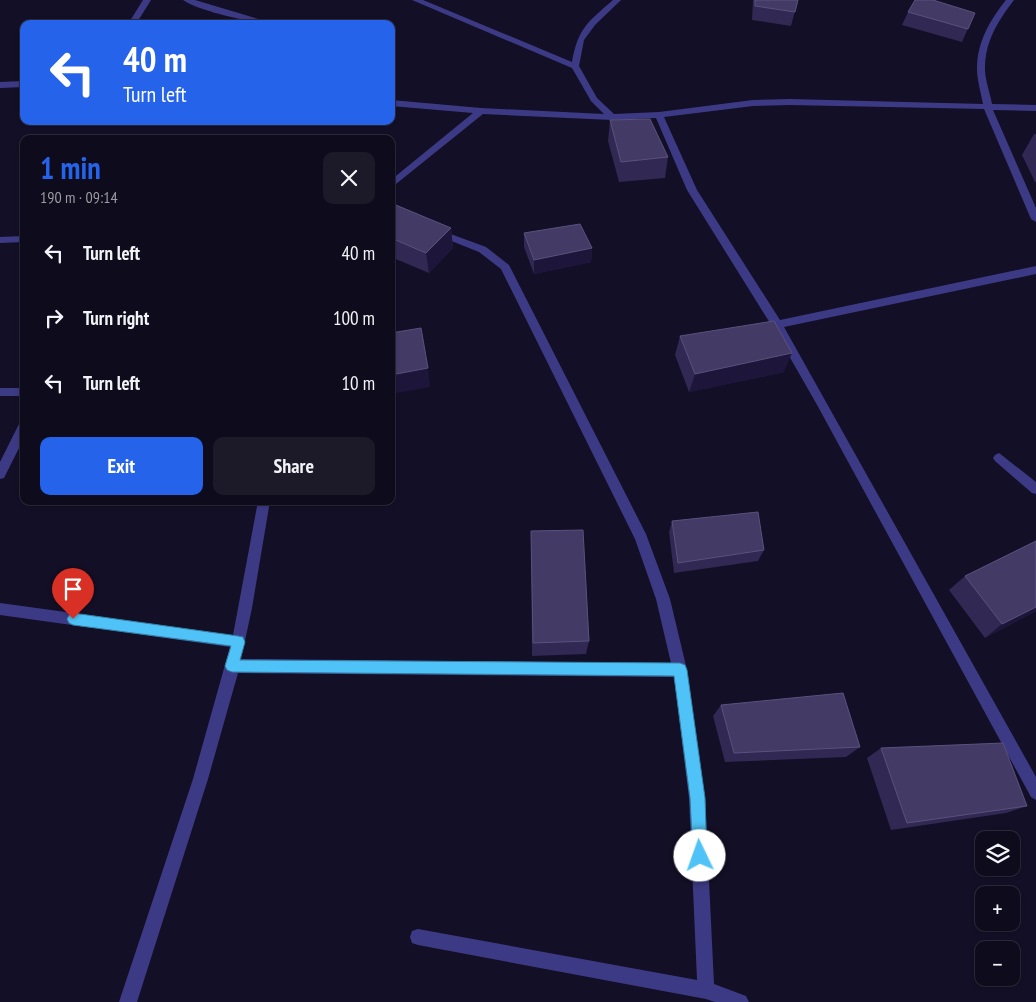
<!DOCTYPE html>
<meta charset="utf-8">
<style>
body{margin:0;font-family:"PT Sans Narrow",sans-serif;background:#1c1929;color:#f1f3f6;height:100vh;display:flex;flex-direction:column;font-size:19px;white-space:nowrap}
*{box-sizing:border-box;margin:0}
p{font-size:16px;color:#9b9ba3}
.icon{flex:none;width:28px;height:28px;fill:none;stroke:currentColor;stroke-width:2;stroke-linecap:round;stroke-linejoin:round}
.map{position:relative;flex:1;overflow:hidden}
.panel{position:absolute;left:20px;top:135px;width:375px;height:370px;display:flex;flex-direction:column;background:#0e0b1c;border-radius:10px;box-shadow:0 1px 4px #0004,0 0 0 1px #2e2b3b}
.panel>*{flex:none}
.banner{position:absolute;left:20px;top:20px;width:375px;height:105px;border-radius:10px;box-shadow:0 1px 4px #0004,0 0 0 1px #2e2b3b;background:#2563eb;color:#fff;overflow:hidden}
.controls{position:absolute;left:975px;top:831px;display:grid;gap:10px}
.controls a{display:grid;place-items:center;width:45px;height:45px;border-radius:10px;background:#0e0b1c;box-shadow:0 1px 4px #0004,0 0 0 1px #2e2b3b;font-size:25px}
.pin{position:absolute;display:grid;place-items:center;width:42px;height:42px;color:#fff;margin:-51px -21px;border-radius:50% 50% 50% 0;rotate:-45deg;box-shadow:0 0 5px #0007}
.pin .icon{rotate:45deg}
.me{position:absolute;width:55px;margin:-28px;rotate:357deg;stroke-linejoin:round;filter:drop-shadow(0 0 4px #0008)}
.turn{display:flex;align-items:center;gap:18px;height:105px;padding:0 20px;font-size:22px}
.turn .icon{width:65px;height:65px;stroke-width:2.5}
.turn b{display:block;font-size:35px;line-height:42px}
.round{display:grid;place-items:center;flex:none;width:52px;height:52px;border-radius:10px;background:#1c1929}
.overview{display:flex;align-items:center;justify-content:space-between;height:85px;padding:0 20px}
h1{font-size:30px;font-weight:600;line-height:38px;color:#2563eb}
.button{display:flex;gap:10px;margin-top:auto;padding:10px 20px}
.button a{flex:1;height:58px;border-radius:10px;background:#2563eb;color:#fff;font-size:20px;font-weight:600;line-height:58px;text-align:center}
.button a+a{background:#1c1929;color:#f1f3f6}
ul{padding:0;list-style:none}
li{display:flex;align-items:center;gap:15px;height:65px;padding:0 20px}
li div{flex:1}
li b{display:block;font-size:19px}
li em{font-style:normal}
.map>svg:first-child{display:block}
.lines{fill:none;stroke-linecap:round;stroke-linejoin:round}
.street{fill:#3d3a85;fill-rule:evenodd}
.wall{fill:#312854}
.shaded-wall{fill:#1d163a}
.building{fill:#433a66;stroke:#5a527e}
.route{fill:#4fc3f7;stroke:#337fa1}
</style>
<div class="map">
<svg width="1036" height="1002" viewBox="0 0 1036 1002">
<rect width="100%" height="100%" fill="#130f26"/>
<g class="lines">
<path class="street" d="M143 0H151L136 24H128Z
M183 0H195L275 24C256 24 198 11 183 0Z
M412 0H423L572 62C578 28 588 22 613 0H621L595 25 584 40 579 66 597 98 614 114 659 112 753 100 790 99 983 104C981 93 977 80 977 69 977 42 990 20 1006 0H1014C998 21 985 41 985 69 985 80 990 93 992 104L1036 105V111L993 110 1036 208V222L1031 219 984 109 790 105 753 106 664 117 697 190 780 320 1036 266V274L784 327 1036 777V800L1031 797 816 403 773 328 687 190 656 118 612 120 483 114 391 188V180L473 113 391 106V100L481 108 604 114 591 101 572 68Z
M24 81V87L0 88V82Z
M437 229 486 247 509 265 646 534 670 599 687 670 705 798 714 984 746 996 749 1002H715L706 999 418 945 412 943 410 937 412 931 418 929 697 980 689 798 674 677 238 673 208 779 137 1002H119L193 779 230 647 0 615V603L233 635 258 501H270L252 608 241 659 671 663 656 599 635 539 501 269 479 252 434 234V230Z
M24 236V242L0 243V237Z
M0 388H24V396H0Z
M24 420V438L4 478 0 479V462L20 422Z
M999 453 1036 482V494L1032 493 995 461 993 458 995 455Z"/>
</g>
<path class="wall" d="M753 0H798L791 26 752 20Z
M908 12 975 13 962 42 902 25Z
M610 120 668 157 665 178 619 182 608 141Z
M1034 134H1036V182H1035L1022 155Z
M391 203 451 228 453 248 429 273 391 257Z
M524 233 592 248 591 262 534 274 524 247Z
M680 336 784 372 689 392 675 355Z
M672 521 764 550 758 561 674 573 669 532Z
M531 531 589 641 586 654 532 656Z
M965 576 1036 611 985 638 949 590Z
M721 705 860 747 846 757 725 762 713 716Z
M881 748 1027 806 1006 813 891 830 867 758Z"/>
<path class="shaded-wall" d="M451 228 453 248 429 273 426 253Z
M592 248 591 262 534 274V260Z
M792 353 784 372 689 392 695 374Z
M428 368 430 387 391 394V375Z
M1036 607V611L985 638 1002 624Z"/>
<path class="building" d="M755 0H798L795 12 755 6Z
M915 0H933L975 13 968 29 908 12Z
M650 119 668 157 621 162 610 120Z
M391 203 451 228 426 253 391 238Z
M580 224 592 248 534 260 524 233Z
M774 321 792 353 695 374 680 336Z
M421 328 428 368 391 375V333Z
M758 512 764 550 678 563 672 521Z
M583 530 589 641 533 643 531 531Z
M1036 541V607L1002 624 965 576Z
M843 693 860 747 734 753 721 705Z
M1003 743 1027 806 907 823 881 748Z"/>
<path class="route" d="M73 613 238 636 243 637 245 642 240 660 680 663 685 665 687 670 705 798 707 856 705 861 700 863 695 861 693 856 690 798 674 676 232 672 227 670 225 666 231 646 73 625 69 623 67 619 69 615Z"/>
</svg>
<div class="controls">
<a><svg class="icon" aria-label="layers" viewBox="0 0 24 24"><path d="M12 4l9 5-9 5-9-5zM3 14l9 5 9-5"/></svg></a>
<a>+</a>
<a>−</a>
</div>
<div class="pin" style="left:73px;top:619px;background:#d93025"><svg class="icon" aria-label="arrive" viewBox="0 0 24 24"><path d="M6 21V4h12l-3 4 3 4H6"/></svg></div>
<svg class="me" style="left:700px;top:856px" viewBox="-20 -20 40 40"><circle r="19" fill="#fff"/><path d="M0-13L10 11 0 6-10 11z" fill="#4fc3f7"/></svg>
<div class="banner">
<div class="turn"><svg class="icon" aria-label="left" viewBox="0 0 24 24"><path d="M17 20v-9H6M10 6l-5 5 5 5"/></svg><div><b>40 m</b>Turn left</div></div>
</div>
<section class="panel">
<div class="overview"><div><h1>1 min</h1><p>190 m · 09:14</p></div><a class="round"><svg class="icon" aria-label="close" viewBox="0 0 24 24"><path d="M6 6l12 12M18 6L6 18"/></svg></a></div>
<ul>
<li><svg class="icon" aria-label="left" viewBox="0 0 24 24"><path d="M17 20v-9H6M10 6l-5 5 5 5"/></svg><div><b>Turn left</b></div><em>40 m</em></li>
<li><svg class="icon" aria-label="right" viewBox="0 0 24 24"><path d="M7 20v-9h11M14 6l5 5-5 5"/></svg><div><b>Turn right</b></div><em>100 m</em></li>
<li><svg class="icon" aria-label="left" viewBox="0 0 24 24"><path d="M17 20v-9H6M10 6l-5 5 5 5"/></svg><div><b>Turn left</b></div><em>10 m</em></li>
</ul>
<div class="button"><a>Exit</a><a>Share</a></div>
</section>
</div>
